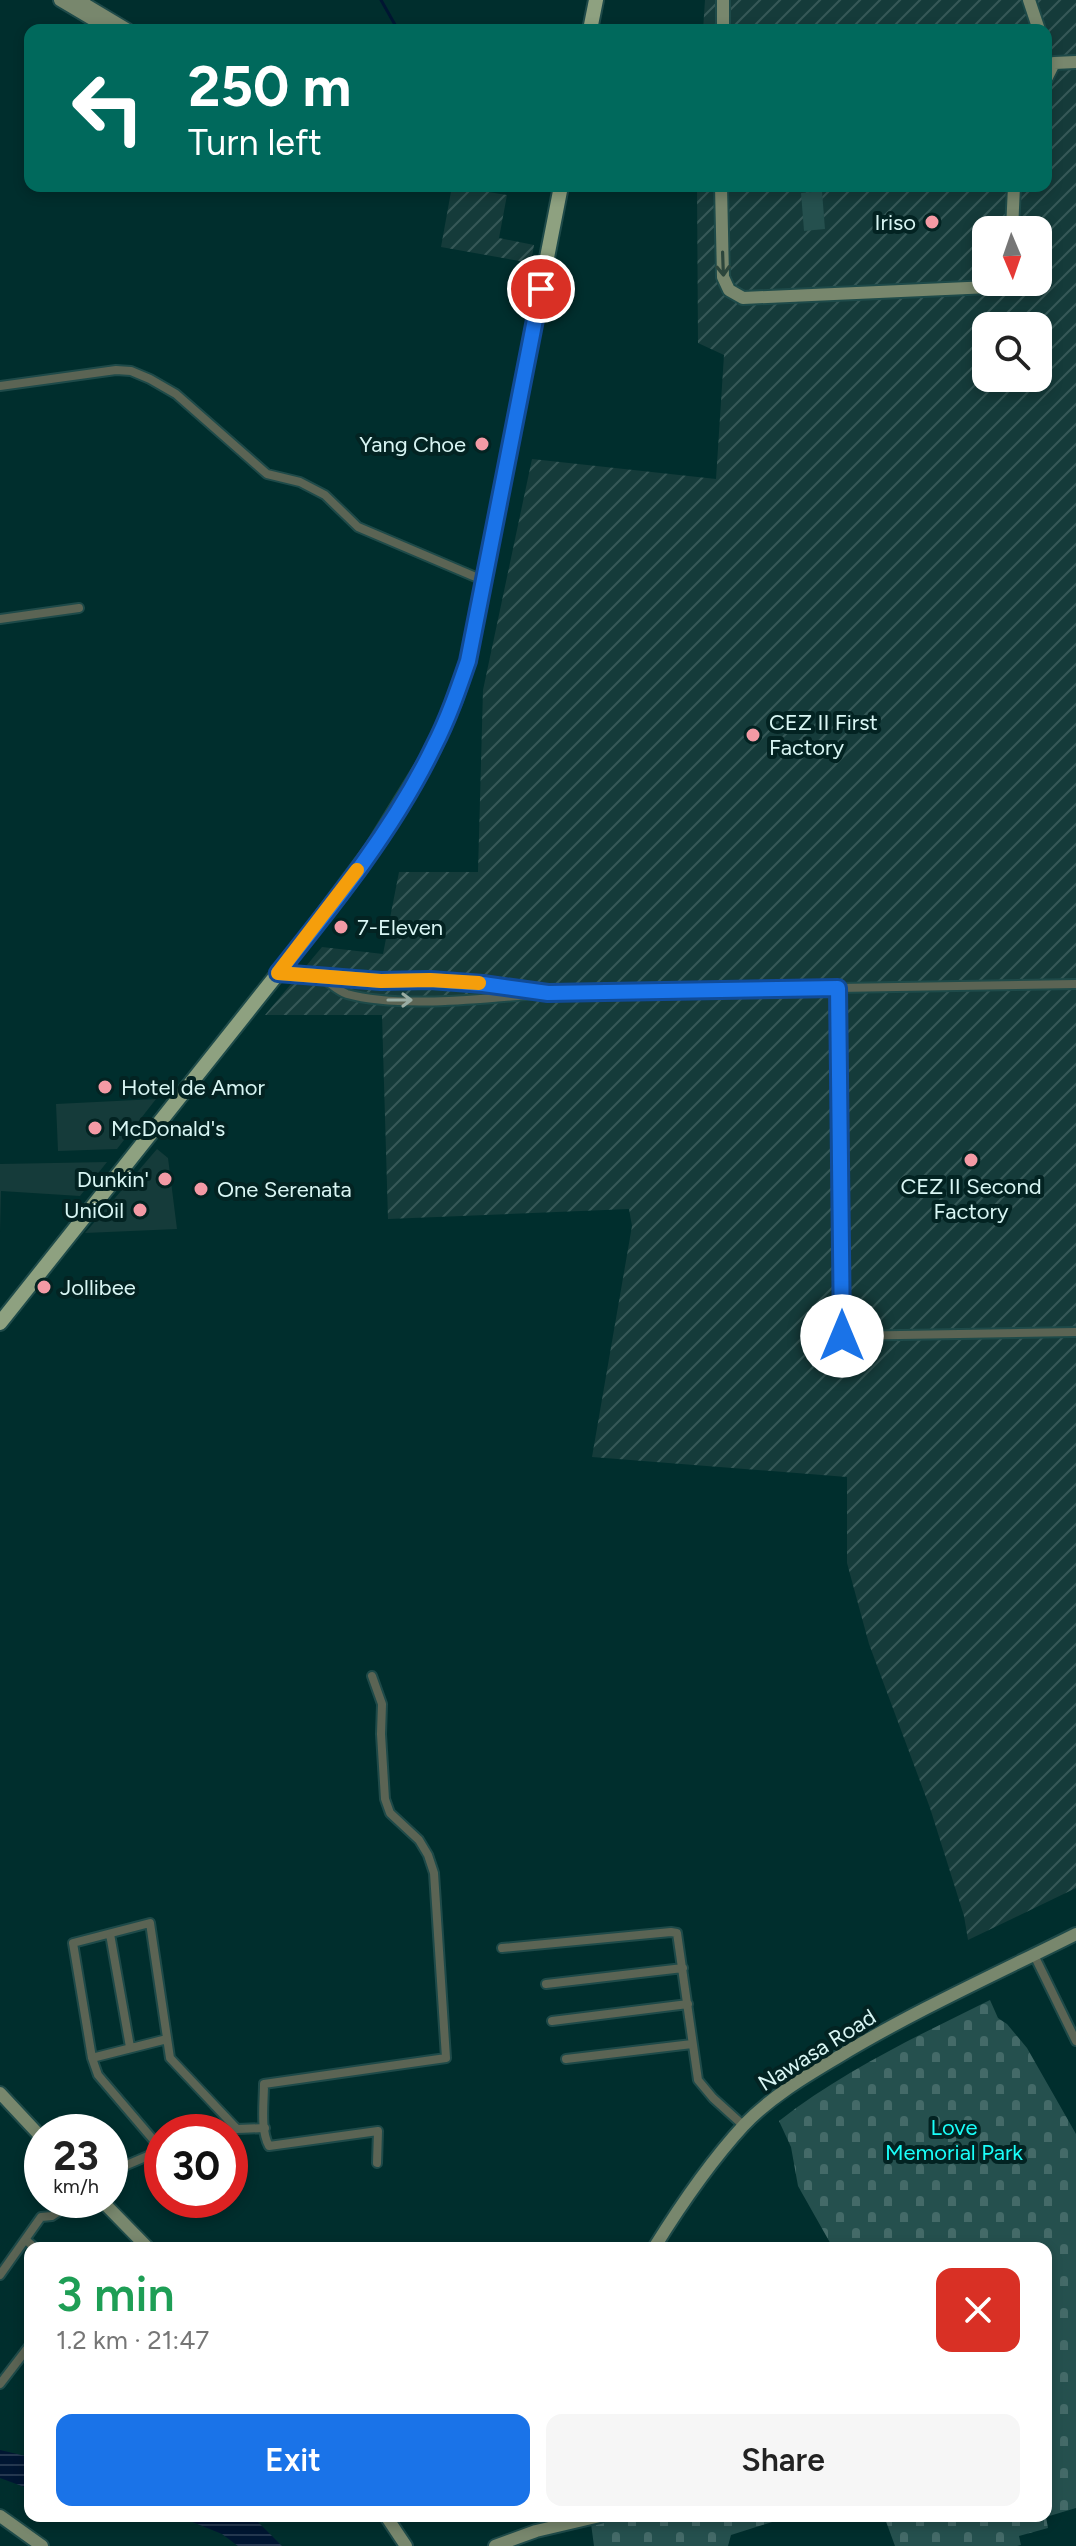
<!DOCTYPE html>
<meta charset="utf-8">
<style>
body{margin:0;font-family:Figtree,sans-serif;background:#f6f6f6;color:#222;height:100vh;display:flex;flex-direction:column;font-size:30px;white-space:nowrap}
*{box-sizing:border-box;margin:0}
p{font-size:26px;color:#767676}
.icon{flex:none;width:44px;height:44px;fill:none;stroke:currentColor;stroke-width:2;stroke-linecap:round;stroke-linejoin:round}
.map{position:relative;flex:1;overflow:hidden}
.side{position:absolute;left:24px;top:2242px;width:1028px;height:280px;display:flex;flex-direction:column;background:#fff;border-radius:16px;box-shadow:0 4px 12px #0003}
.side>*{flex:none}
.guide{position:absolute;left:24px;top:24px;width:1028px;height:168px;border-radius:16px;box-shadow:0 4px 12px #0003;background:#00695c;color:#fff;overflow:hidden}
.needle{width:52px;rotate:178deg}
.controls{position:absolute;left:972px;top:216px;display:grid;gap:16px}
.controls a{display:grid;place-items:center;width:80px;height:80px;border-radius:16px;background:#fff;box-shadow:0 4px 12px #0003;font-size:40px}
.speed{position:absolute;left:24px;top:2114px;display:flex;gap:16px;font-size:40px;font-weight:700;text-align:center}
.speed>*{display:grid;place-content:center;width:104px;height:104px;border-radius:50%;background:#fff;box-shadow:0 4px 12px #0003;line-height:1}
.speed small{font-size:20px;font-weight:400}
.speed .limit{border:12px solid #d22;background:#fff;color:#111}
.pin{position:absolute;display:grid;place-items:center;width:68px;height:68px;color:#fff;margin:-34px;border:4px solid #fff;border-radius:50%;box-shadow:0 2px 8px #0007}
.me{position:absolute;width:88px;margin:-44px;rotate:0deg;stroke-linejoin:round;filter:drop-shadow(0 0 6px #0008)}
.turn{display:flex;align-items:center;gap:28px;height:168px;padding:0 32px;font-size:36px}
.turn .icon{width:104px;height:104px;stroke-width:2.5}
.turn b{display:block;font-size:56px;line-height:68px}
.round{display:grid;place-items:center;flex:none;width:84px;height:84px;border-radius:16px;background:#f6f6f6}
.overview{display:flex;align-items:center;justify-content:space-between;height:136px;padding:0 32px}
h1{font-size:48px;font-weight:600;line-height:60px;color:#1e9e55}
.cta{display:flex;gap:16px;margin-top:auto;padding:16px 32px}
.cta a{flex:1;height:92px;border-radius:16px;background:#1a73e8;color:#fff;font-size:32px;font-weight:600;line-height:92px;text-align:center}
.cta a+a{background:#f6f6f6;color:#222}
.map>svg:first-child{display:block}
.built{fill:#153b3a}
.industrial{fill:url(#industrial-furrows);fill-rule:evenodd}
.cemetery{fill:url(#cemetery-stones)}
.green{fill:#25504e}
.water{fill:url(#water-rules)}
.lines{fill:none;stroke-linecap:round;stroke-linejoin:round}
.stream{stroke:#001632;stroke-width:3}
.street-casing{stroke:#1e4a49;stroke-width:12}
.secondary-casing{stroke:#1e4a49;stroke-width:16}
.primary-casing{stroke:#1e4a49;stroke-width:18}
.street{stroke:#5b6454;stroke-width:8}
.secondary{stroke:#78876d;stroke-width:12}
.primary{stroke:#8ea180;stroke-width:14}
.oneway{stroke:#2c463c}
.oneway2{stroke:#9aada4}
.route-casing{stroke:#114b97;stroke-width:20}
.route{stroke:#1a73e8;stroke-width:14}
.slow{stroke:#f59e0b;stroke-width:14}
.poi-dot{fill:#f49aa5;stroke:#032322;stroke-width:3}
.labels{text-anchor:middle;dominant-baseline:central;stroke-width:8;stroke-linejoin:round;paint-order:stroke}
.poi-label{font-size:22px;fill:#d9f6f4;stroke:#032322;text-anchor:start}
.street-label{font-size:22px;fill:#d9f6f4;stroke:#032322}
.park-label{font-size:22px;fill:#1afef9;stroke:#032322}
</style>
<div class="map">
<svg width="1076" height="2546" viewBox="0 0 1076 2546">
<defs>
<pattern id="industrial-furrows" width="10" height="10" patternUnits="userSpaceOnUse" patternTransform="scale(2)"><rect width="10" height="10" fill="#153b3a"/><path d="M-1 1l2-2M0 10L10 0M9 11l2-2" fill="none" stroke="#365857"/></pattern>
<pattern id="cemetery-stones" width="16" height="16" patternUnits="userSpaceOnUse" patternTransform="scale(2)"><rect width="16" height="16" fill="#25504e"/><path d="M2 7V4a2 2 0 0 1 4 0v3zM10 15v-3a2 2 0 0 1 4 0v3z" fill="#446a68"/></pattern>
<pattern id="water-rules" width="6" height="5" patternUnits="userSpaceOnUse" patternTransform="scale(2)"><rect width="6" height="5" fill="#001632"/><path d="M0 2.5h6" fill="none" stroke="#253850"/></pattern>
</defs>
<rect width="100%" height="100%" fill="#002e2d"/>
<path class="built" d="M156 1099 117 1149 58 1151 56 1104Z
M157 1149 168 1158 177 1229 85 1233Z
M107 1162 80 1196 1 1191 0 1232V1164Z"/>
<path class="industrial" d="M705 0H1076V1888L968 1940 964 1916 930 1808 869 1644 847 1563V1477L592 1457 632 1226 629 1209 388 1219 382 1015H265L322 947 383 954 399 872H478L483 690 532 459 716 479 724 355 698 343 697 186H1046V30H703ZM986 230H1038V282H986ZM986 326H1038V378H986Z
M452 186 507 195 499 238 534 245 531 263 441 247Z"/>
<path class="cemetery" d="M990 2000 998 2018 1007 2024 1027 2048 1076 2134V2508L1046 2517 1048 2528 1019 2536 1021 2545 1017 2546H895L884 2516H1046V2248H833L798 2186 791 2147 779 2121C843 2071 917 2036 990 2000Z
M590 2516H791L731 2535 728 2546H594Z"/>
<path class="green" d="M822 191 825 229 804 231 801 193Z"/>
<path class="water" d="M0 2450 30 2457V2489L0 2478Z
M120 2516H252L282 2546H238L222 2534 185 2519 148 2522Z"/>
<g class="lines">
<path class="stream" d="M381 0 398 30"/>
<g class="street-casing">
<path id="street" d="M0 386 116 370 131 371 150 379 176 394 267 474 300 482 325 495 358 527 485 581
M0 619 79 608
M278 973 381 981 430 980 531 991
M321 977C329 982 338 991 347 994 401 1009 491 998 548 993L1076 984
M838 988 842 1336 1076 1332
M372 1676 382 1704 381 1734 385 1799 390 1813 419 1840 428 1855 434 1873 446 2058 264 2084C264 2102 260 2130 269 2146L378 2131 377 2163
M110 1934 130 2047
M502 1948 671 1932 677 1933 698 2080 713 2098 744 2126
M1034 1955 1076 2041
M546 1984 683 1968
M552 2021 688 2004
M92 2058 167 2039
M566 2059 692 2044
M226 2132 237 2129 265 2128
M162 2150 98 2075 92 2058 73 1943 150 1923 170 2058 237 2129
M110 2172 162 2150
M26 2240 35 2248
M0 2275 41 2217 52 2216 76 2200
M0 2384 30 2345"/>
</g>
<g class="secondary-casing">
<path id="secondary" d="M60 0 109 29
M78 0 128 30
M1029 0 1039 30
M723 30V0
M1054 63 1076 62
M1046 79 1054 63
M721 186 723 277 729 290 743 298 990 287 1001 282
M1012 230 1014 186
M0 2093 42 2138
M101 2200 148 2248
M654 2248C680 2206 710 2162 744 2125 771 2097 804 2077 838 2057 914 2011 996 1974 1076 1934
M0 2516 42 2546
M386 2516 406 2546
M495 2546 536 2531 600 2516"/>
</g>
<g class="primary-casing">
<path id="primary" d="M590 30 596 0
M0 1323 299 947 372 849 434 748 455 700 468 661 561 186"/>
</g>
<use href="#street" class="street"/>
<use href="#secondary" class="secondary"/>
<use href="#primary" class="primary"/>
</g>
<defs><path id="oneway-shaft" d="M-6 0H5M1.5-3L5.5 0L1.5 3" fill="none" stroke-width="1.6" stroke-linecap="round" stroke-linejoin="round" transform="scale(2)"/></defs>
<use class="oneway" href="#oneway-shaft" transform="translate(723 264) rotate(88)"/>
<use class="oneway2" href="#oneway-shaft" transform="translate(400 1000)"/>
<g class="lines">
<g class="route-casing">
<path id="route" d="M541 289 468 661C458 690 448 719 434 746 394 829 335 902 278 973L381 981 430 980 483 984 548 993 838 988 842 1336"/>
</g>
<use href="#route" class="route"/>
<path class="slow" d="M357 870 278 973 381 981 430 980 479 983"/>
</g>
<g class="poi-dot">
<circle cx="932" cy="222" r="8"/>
<circle cx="482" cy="444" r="8"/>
<circle cx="753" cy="735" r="8"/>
<circle cx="341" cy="927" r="8"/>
<circle cx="105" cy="1087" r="8"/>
<circle cx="95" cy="1128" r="8"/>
<circle cx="971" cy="1160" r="8"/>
<circle cx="165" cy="1179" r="8"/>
<circle cx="201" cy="1189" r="8"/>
<circle cx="140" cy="1210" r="8"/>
<circle cx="44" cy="1287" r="8"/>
</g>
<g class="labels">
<g class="poi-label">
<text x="916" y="222" text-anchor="end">Iriso</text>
<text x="466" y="444" text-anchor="end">Yang Choe</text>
<text x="769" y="722">CEZ II First<tspan x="769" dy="25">Factory</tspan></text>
<text x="357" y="927">7-Eleven</text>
<text x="121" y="1087">Hotel de Amor</text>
<text x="111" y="1128">McDonald's</text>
<text x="149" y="1179" text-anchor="end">Dunkin'</text>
<text x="971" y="1186" text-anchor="middle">CEZ II Second<tspan x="971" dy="25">Factory</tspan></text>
<text x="217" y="1189">One Serenata</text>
<text x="124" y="1210" text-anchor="end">UniOil</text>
<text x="60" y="1287">Jollibee</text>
</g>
<g class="street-label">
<text transform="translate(817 2050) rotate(-32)">Nawasa Road</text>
</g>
<g class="park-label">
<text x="954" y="2127">Love<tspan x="954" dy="25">Memorial Park</tspan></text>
</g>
</g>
</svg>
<div class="controls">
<a><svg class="needle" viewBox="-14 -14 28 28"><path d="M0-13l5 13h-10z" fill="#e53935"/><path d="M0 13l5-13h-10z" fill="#767676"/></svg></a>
<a><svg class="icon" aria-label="search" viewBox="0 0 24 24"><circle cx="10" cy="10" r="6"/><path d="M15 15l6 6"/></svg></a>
</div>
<div class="speed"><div>23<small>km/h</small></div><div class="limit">30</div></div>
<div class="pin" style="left:541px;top:289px;background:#d93025"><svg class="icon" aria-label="arrive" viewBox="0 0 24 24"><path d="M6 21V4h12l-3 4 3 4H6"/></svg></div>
<svg class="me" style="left:842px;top:1336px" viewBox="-20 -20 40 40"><circle r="19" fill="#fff"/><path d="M0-13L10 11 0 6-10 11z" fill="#1a73e8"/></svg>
<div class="guide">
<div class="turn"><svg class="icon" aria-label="left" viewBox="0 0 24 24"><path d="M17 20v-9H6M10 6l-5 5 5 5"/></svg><div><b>250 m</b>Turn left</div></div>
</div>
<section class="side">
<div class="overview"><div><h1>3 min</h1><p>1.2 km · 21:47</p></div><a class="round" style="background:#d93025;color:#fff"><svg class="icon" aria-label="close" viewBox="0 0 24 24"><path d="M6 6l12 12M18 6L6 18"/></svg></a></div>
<div class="cta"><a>Exit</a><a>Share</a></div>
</section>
</div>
